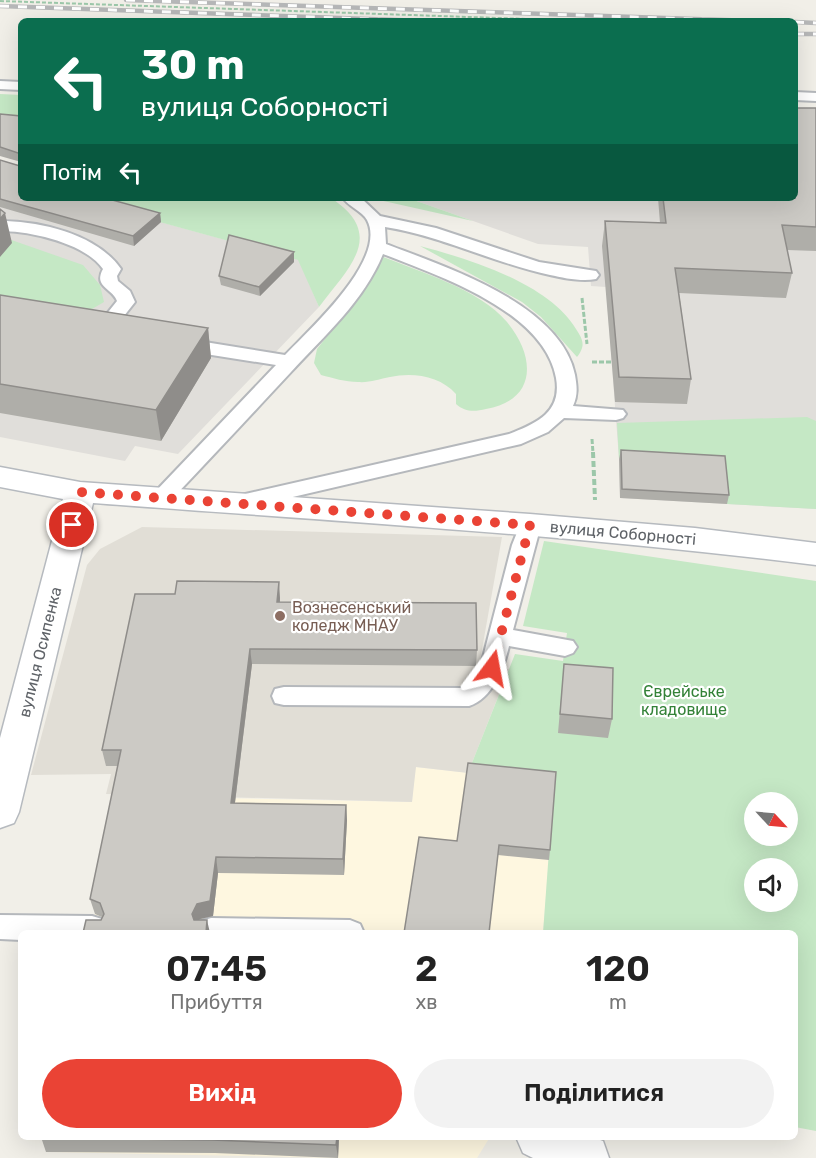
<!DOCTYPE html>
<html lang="uk">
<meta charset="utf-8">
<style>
body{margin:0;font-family:Rubik,sans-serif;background:#f2f2f2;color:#222;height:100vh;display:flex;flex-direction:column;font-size:22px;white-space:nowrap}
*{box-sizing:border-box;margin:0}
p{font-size:20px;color:#767676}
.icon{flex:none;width:33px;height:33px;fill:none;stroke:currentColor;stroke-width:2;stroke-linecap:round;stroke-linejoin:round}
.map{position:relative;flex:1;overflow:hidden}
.details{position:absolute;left:18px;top:930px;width:780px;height:210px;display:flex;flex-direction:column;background:#fff;border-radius:9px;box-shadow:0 6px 24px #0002}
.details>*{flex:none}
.top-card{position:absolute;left:18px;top:18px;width:780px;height:183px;border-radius:9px;box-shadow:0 6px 24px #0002;background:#0b6e4f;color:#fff;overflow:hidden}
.needle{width:39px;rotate:116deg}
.controls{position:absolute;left:744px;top:792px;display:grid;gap:12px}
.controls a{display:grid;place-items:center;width:54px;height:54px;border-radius:50%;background:#fff;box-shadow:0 6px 24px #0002;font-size:30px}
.pin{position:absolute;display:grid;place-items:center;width:51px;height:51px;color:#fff;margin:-26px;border:3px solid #fff;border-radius:50%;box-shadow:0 2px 6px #0007}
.me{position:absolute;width:66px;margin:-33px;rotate:13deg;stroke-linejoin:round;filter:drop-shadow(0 0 4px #0008)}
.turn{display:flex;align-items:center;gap:21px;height:126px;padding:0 24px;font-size:27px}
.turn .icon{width:78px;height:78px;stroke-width:2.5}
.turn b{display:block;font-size:42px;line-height:51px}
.then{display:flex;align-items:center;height:57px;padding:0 24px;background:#0003;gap:12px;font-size:22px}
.eta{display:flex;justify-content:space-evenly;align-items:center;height:102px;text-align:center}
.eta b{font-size:36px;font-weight:600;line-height:42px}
.primary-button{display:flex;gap:12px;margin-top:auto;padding:12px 24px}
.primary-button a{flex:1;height:69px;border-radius:36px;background:#ea4335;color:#fff;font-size:24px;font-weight:600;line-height:69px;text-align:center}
.primary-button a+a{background:#f2f2f2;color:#222}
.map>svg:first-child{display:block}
.commercial{fill:#fef7e0}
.industrial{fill:#e0deda}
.education{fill:#e1ded6}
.green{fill:#c5e8c5;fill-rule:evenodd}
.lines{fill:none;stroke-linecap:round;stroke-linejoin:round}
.lane-casing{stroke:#b5b8bc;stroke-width:4}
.street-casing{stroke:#b5b8bc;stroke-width:3}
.secondary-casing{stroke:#b6babf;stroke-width:3}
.path-far2{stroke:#9cc7a9;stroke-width:2;stroke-dasharray:4 2;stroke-linecap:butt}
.path-far1{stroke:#9cc7a9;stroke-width:3;stroke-dasharray:5 2;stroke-linecap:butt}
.path{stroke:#9cc7a9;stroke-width:4;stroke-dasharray:6 3;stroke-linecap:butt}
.lane{fill:#fff;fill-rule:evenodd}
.street{fill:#fff;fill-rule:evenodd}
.secondary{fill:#fff;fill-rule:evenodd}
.rail-casing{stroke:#b6b7b8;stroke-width:4.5}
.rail{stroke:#fff;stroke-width:3;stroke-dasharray:9;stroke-linecap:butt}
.wall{fill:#afaea9}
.shaded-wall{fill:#8f8d8a}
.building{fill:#cccac5;stroke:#8f8d8a;stroke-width:1.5}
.route{stroke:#ea4335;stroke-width:10;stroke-dasharray:0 18}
.education-dot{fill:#8d6e63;stroke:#fff;stroke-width:2}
.labels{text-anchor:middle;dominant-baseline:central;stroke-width:4.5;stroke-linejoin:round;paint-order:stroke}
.street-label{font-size:16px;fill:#5f6368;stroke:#fff}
.education-label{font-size:16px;fill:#785e54;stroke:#fff;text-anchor:start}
.park-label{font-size:16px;fill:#348238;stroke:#fff}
</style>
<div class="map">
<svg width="816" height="1158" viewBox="0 0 816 1158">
<rect width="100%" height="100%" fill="#f1efe8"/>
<path class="commercial" d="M415 767 555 782 543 933H91L118 796 412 802Z
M49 1137H490L477 1158H342L46 1152Z"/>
<path class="industrial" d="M816 114V509L620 498 619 459 606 287 591 286 588 247 538 244 408 198H795Z
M0 178 21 198H73L299 260 319 307 178 454 135 446 125 461 0 437Z"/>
<path class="education" d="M142 527 502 537 479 666 509 669 468 773 416 767 412 802 106 794 111 774 31 775 87 565 100 549Z"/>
<path class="green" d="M0 94 21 95V124L0 123Z
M105 198H331C387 235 349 267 319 307L298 260 94 204Z
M370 198H408L473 221Z
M0 236 83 265 100 285 104 302 92 309 0 305Z
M420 246C469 259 548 283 576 329 583 340 586 345 577 357L541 317 522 302Z
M381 256C420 272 479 289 507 322 536 357 537 400 486 409 474 412 465 412 456 404V394C440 376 413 372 390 377 379 379 369 383 358 382 345 382 333 378 321 375L314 363 317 349 353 303Z
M807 417 816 421V509L727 504 722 465 619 459 617 423Z
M544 541 816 581V1131L795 1127V933H543L554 782 468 773 515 654 563 661 567 633 523 626ZM754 802H788V836H754ZM754 868H788V902H754Z"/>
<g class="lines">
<g class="lane-casing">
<path id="lane" d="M0 81 21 82V90L0 89Z
M795 92 816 93V101L795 100Z
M343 198H361L380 216 436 228 539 262 596 271 599 275 596 279C582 282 564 278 550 275 494 263 442 236 385 227L386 244C446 267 561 304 575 375 577 387 578 395 573 406L623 410 626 414 623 418 616 420 564 418 548 432 521 444 241 509 233 507 230 502 233 497 241 495 509 434C537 423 562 412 556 378 544 311 439 276 383 254 364 301 324 336 291 372 251 415 210 459 169 502L162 504 155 502 151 497 155 492 276 365 180 350 173 348 171 344 173 340 180 338 285 355C309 330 388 259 367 220 362 211 349 207 343 198Z
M0 221C40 221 97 234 121 269L117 276 118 281 130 291 135 302 109 335H95L93 331 117 301C112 288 93 287 103 269 85 243 30 231 0 231Z
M530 518 538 520 541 525 513 630 573 641 577 647 573 653 565 656 509 646C504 668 492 699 469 706L284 705 275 703 272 696 275 689 284 687 463 688 481 665 512 545 522 520Z
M0 915 92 916 102 919 106 928 104 933H21V940L0 939Z
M211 918 350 920 360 924 364 933H198L197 930 201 921Z"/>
</g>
<g class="street-casing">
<path id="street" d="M516 1137H592L603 1141 609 1158H533L523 1153Z"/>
</g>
<g class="secondary-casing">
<path id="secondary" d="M0 467 80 482 530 514 695 528 816 543V565C576 535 334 521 93 503L19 812 14 823 0 828V738L63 499 0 487Z"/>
</g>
<path class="path-far2" d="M0 1 528 19"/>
<path class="path-far1" d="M582 298 587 344
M592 362H612
M592 439 593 453"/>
<path class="path" d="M593 452 595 500"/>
<use href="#lane" class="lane"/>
<use href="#street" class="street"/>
<use href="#secondary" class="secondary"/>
<g class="rail-casing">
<path id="rail" d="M126 0 754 21
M0 6 425 21
M795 22 816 23
M795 34H816"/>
</g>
<use href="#rail" class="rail"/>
</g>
<path class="wall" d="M816 108V251L787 250 792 273 786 298 679 293 691 379 687 404 615 402 602 246 605 221 660 223 658 198H795Z
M0 114 21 116V198L160 213 161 222 134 246 0 207V160L20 166 21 162 0 156Z
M294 252V262L260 296 221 285 219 276Z
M0 295 208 328 211 358 161 441 0 413Z
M621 450 729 495 727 504 620 498 619 459Z
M280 598V602L477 650 476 666 252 664 235 803 346 805 347 820 344 875 218 873 213 916 200 919 101 920 102 917 95 914 90 899 118 766H106L102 750Z
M564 664 612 719 608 738 558 733Z
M457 841 550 850 549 860 498 855Z
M41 1137H339L338 1158 215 1153 46 1152Z"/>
<path class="shaded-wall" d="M5 213 12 243 0 257V219Z
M160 213 161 222 134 246 133 236Z
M294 252V262L260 296 259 287Z
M208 328 211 358 161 441 156 410Z
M279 582 280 598 279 618 277 602Z
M250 649 252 664 233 818 231 803Z
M346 805 347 820 344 875 343 859Z
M216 857 218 873 213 916 200 919 195 929 192 914Z
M207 920 210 933H206Z
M337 1137H339L338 1158 336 1145Z"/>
<path class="building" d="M795 108H816V227L782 225 792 273 675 268 691 379 619 377 605 221 666 223 663 198H795Z
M0 114 21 116V154L0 147Z
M21 158V198H105L160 213 133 236 0 199V160L20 166Z
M0 209 5 213 0 219Z
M229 235 294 252 259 287 219 276Z
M0 295 208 328 156 410 0 384Z
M621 450 725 456 729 495 622 489Z
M177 581 279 582 277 602 476 603 477 650 250 649 231 803 346 805 343 859 216 857 210 901 197 904 192 914 194 920H207L206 933H83L86 920H101L104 914 100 903 90 899 121 750H102L135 594H175Z
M564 664 613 668 612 719 560 714Z
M468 763 556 772 550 850 499 845 489 933H404L419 837 457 841Z
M41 1137H337L336 1145 212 1140 40 1138Z"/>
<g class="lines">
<path class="route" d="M72 525 80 492 530 525 492 668"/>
</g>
<circle class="education-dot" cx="280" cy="616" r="6"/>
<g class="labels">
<g class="street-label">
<text transform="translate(623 533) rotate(5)">вулиця Соборності</text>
<text transform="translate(40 652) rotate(-76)">вулиця Осипенка</text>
</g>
<g class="education-label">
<text x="292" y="607">Вознесенський<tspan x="292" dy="18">коледж МНАУ</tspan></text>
</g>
<g class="park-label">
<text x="684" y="691">Єврейське<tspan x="684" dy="18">кладовище</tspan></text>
</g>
</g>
</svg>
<div class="controls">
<a><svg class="needle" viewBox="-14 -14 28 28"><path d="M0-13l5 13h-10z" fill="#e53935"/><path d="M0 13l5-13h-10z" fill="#767676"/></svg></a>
<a><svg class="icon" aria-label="sound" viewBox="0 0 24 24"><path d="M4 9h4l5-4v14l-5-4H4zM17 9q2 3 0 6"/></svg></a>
</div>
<div class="pin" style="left:72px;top:525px;background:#d93025"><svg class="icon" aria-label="arrive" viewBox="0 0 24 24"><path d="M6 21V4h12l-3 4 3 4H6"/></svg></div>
<svg class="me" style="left:492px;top:668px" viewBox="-20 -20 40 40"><path d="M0-17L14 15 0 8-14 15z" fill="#ea4335" stroke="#fff" stroke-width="4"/></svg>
<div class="top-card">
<div class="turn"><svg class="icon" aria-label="left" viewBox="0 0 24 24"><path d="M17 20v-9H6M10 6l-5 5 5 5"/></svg><div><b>30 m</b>вулиця Соборності</div></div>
<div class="then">Потім<svg class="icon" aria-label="left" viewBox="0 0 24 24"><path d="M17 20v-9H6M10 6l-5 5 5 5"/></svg></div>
</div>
<section class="details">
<div class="eta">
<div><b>07:45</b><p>Прибуття</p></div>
<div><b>2</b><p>хв</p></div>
<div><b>120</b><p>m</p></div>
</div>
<div class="primary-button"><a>Вихід</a><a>Поділитися</a></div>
</section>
</div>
